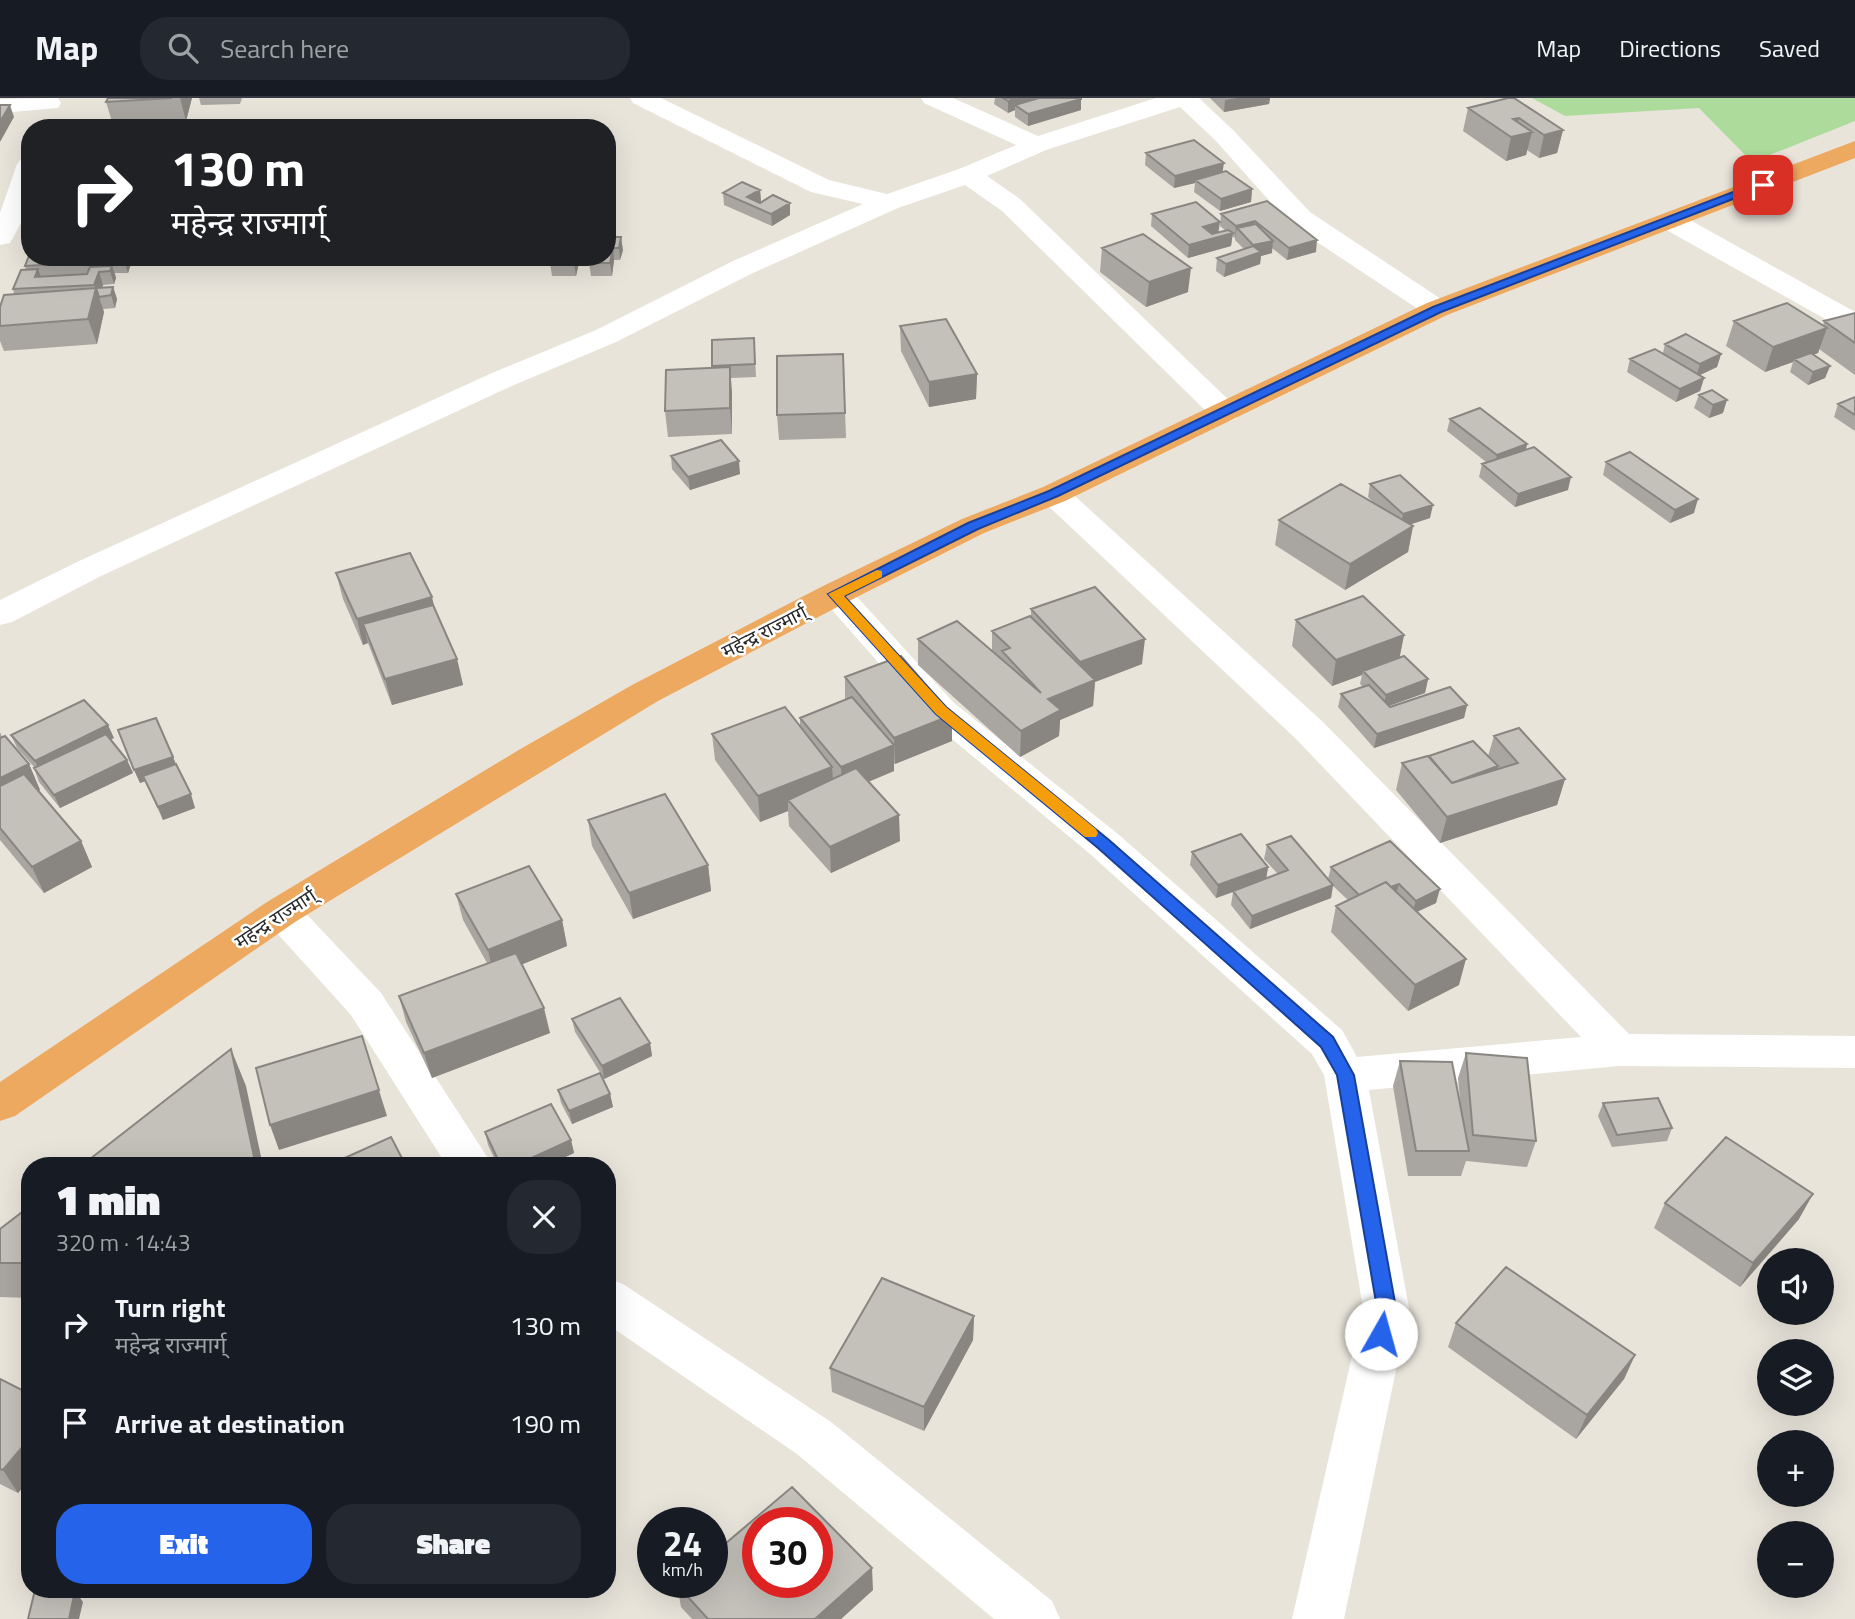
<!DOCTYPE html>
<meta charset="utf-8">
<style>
body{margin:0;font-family:"Titillium Web","Noto Sans Devanagari",sans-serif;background:#242831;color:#f1f3f6;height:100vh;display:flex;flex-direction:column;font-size:26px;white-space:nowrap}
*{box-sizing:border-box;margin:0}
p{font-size:23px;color:#9ea1a6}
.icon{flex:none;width:38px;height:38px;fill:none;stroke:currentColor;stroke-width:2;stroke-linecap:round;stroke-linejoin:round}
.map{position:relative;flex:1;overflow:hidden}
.side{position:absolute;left:21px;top:1059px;width:595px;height:441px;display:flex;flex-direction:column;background:#171b24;border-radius:28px;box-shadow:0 7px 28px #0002}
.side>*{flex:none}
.hud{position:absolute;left:21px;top:21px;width:595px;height:147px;border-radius:28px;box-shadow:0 7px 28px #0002;background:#202124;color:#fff;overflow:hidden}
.controls{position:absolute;left:1757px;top:1150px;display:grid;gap:14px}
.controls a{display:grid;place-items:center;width:77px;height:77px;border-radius:50%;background:#171b24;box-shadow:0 7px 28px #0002;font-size:35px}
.speed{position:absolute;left:637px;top:1409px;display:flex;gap:14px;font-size:35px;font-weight:700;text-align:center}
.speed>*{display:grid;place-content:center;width:91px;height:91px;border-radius:50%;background:#171b24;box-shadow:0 7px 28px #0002;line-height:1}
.speed small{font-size:18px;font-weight:400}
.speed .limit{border:10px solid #d22;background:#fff;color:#111}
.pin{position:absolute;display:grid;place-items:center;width:60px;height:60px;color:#fff;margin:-30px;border-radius:14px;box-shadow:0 4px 10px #0006}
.me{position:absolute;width:77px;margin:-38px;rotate:7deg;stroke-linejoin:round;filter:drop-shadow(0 0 5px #0008)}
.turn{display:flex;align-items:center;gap:24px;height:147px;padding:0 35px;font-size:32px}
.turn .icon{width:91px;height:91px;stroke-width:2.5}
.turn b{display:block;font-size:49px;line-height:60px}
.round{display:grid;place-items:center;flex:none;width:74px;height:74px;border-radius:28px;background:#242831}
.headline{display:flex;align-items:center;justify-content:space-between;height:119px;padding:0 35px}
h1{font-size:42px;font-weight:800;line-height:52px}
.action{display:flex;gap:14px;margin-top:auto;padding:14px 35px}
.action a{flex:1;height:80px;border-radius:28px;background:#2563eb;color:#fff;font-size:28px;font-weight:800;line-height:80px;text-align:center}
.action a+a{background:#242831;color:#f1f3f6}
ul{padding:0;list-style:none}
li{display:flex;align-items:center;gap:21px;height:98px;padding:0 35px}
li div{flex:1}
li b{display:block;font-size:26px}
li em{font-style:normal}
header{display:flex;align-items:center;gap:42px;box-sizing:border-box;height:98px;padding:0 35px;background:#171b24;border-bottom:2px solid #363941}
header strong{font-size:33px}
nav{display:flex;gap:38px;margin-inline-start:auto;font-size:24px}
.search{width:490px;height:63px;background:#242831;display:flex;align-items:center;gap:18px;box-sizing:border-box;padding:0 24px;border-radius:28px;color:#9ea1a6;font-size:26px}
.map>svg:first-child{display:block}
.green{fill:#acdb9b}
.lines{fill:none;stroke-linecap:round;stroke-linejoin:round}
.minor{fill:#fff;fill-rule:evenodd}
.highway{fill:#eea960;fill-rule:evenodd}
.wall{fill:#a9a5a0}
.shaded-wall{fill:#898682}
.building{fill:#c4c0ba;stroke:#898682;stroke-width:2;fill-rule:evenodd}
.route{fill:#2563eb;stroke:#184099;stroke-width:2}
.slow{fill:#f59e0b}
.labels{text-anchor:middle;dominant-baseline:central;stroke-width:5;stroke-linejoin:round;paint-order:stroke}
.street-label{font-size:19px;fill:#282828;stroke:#fff}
</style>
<header>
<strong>Map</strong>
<div class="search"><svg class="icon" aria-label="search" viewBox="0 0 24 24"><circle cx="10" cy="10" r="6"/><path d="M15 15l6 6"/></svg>Search here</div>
<nav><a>Map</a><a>Directions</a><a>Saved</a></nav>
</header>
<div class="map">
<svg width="1855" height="1521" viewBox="0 0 1855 1521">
<rect width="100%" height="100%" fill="#e9e4da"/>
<path class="green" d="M1532 0H1855V23L1752 64 1699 10 1565 18Z"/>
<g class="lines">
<path class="minor" d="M58 0 61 5 58 10 0 15V1Z
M630 0H661L829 82 887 96 959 71 1016 47 924 5 921 0H953L1038 38 1156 0H1199L1233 32 1310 114 1447 205 1451 211 1447 217 1437 220 1427 217 1290 126 1215 42 1180 9 1046 52 987 78 1020 101 1236 309 1240 315 1236 321 1225 324 1214 321 1002 113 965 87 898 110 753 175 616 244 514 287 101 478 12 524 0 527V502L77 464 492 275 596 232 733 163 863 106 811 94 633 5Z
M30 58V109L10 145 0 147V115L17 66 21 61Z
M1671 115 1681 117 1855 214V235L1845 232 1661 129 1658 123 1661 117Z
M1054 386 1065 389 1323 624 1629 936 1855 938V970L1619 968 1369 992 1409 1210 1344 1521H1292L1363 1210 1324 977 1312 956 1090 756 928 621 818 496 823 488 835 485 847 488 954 605 1118 736 1342 932 1357 959 1581 939 1297 642 1043 403 1038 396 1043 389Z
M281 799 295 804 381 895 493 1068H447L351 917 267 824 261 814 267 804Z
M607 1180 623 1186 831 1324 1052 1503 1060 1521H994L797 1356 607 1226Z"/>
<path class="highway" d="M1855 43V60L1447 217 1065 403 984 435 847 504 658 603 295 824 15 1018 0 1023V984L267 804 517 653 632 587 823 488 962 421 1043 389 1427 205Z"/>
</g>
<path class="wall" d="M108 0H192L186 23 113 27 106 4Z
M199 0H242L240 6 201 7Z
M995 0H1081V12L1028 28 1015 19V12L1008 15 994 6Z
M1210 0H1270L1269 6 1224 14Z
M1508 0 1563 32 1557 55 1539 60 1527 52 1526 57 1506 63 1463 33 1468 10Z
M1146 55 1223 74 1252 91 1251 104 1220 113 1194 94 1195 85 1174 90 1145 67Z
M760 92 761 104 790 117 772 128 724 107 723 95Z
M1267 103 1316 154 1287 162 1272 150V155L1261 158 1260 166 1224 179 1216 173 1217 160 1244 151 1235 142V140L1232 138 1231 148 1188 160 1151 128 1152 116 1219 135 1226 133 1220 128 1221 116Z
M607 139 623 152 620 162H614L612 178H591L589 165 590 160H580L576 178H552L550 165 552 159H607Z
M1102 150 1188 194 1146 209 1100 174Z
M30 159H133L128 175H115L116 180 114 186 103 187 102 190 113 189 117 201 115 210 103 211 104 214 97 246 4 253 0 243V228L14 196 13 191 26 172 25 168Z
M1855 215V277L1819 251 1818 255 1813 257 1830 268 1825 280 1808 287 1790 274 1793 264 1765 274 1726 248 1734 223 1823 228 1824 223Z
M900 228 977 276 976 301 929 309 901 253Z
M754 240 756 279 731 280 732 336 668 339 665 313 712 270V242Z
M1665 246 1721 256 1717 269 1699 277 1704 280 1700 293 1676 304 1627 274 1630 261 1663 255Z
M843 256 846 340 779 342 777 317Z
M1699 297 1723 315 1709 320 1694 310Z
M1855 299V333L1834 319 1838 306Z
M1450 321 1527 346 1526 351 1568 392 1515 409 1479 379 1482 366 1486 364 1447 333Z
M671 358 740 376 690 392 672 371Z
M1606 364 1694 415 1670 425 1603 377Z
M1370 386 1430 420 1410 426 1413 428 1408 454 1345 492 1275 447 1279 422 1373 404 1368 399Z
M336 475 435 512 457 561 463 587 392 607 368 545 363 547 343 501Z
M1031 511 1142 566 1095 584 1093 608 1060 622 1059 638 1020 659 918 567V541L992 553V533L1031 519Z
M1296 522 1404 537 1399 560 1428 581 1425 595 1389 608 1390 609 1467 607 1464 620 1374 650 1338 609 1341 596 1363 589 1360 586 1362 577 1332 588 1292 548Z
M845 579 952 643 895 666 894 665V673L868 684 900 743 831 775 789 728 788 713 760 724 715 662 712 636 800 628V620L845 602Z
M118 632 173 659 195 710 163 722 145 683 140 685Z
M0 634 2 639 29 666 40 692 38 693 81 743 92 769 44 795 0 742Z
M11 637 114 640 110 642 127 662 133 675 60 710 39 684 34 670H35L17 650Z
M1494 638 1565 681 1557 707 1440 745 1396 692 1402 665 1488 658Z
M588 722 708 767 711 793 633 821 592 748Z
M1390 743 1436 805 1417 814 1459 887 1408 913 1331 834 1336 808 1348 802 1333 788 1331 800 1250 831 1231 807 1233 794 1216 800 1190 767 1192 754 1268 769 1266 781 1278 776 1264 761 1267 747 1328 781 1331 769Z
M456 796 562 822 567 848 522 866 550 935 432 980 406 924 399 898 487 865 463 822Z
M572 921 650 945 652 958 604 981 575 934Z
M1466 955 1536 1043 1527 1069 1466 1063 1461 1078H1408L1393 988 1400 963 1461 1012 1458 980Z
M558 992 610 996 613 1009 572 1026 561 1005Z
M1603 1005 1672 1030 1667 1043 1612 1049 1598 1018Z
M485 1034 571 1042 574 1055 546 1068H498L488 1047Z
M1665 1105 1799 1121 1740 1189 1654 1130Z
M30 1108V1200L0 1199V1131Z
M974 1218 973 1242 924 1333 832 1294 830 1270Z
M1456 1225 1635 1257 1624 1281 1576 1341 1448 1249Z
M0 1281 30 1296V1381L18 1395 0 1386Z
M677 1487 873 1492 841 1521H692L681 1509Z"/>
<path class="shaded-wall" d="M180 0H192L186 23Z
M1017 0H1053L1015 7V12L1008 15V3Z
M1237 0H1270L1269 6 1224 14 1225 2Z
M1081 1V12L1028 28V16Z
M10 7 14 19 0 44V24Z
M1519 20 1515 38 1532 34 1526 57 1506 63 1511 39 1513 21Z
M1563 32 1557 55 1539 60 1544 37Z
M1224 65 1222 77 1195 82V85L1174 90 1175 78Z
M1252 91 1251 104 1220 113 1221 101Z
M760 92 761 104 748 106 747 99Z
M790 105V117L772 128 771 116Z
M1255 123 1253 135 1237 130 1235 140 1236 128Z
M1220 124 1218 137 1201 141 1203 129Z
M1233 135 1231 148 1188 160 1189 147Z
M621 139 623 152 620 162 619 150Z
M1317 142 1316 154 1287 162 1289 150Z
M1273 143 1272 155 1261 158 1260 166 1224 179 1226 166 1252 157 1253 147Z
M613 150 614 162 612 178 610 165Z
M125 159H133L128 175 124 162Z
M576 159H580V160L576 178 574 165Z
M112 168 116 180 114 186 110 173Z
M1191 170 1188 194 1146 209 1149 184Z
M38 171 43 184 35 179Z
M99 174 103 187 99 199 104 214 97 246 88 221 96 191 94 187Z
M113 189 117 201 115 210 111 197Z
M1827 230 1818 255 1796 263 1794 261 1793 264 1765 274 1773 249Z
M1721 256 1717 269 1696 279 1700 266Z
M1830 268 1825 280 1808 287 1813 274Z
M730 269 732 294V336L730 310Z
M977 276 976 301 929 309V284Z
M1704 280 1700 293 1676 304 1680 291Z
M1727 302 1723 315 1709 320 1713 307Z
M1527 346 1524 359 1494 370 1497 357Z
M739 363 740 376 690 392 688 379Z
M1571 379 1568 392 1515 409 1518 396Z
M1698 401 1694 415 1670 425 1675 412Z
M1433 407 1430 420 1400 430 1403 416Z
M1413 428 1408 454 1345 492 1350 466Z
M432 499 438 525 363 526 368 545 363 547 357 521Z
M1404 537 1399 563 1363 573 1362 577 1332 588 1336 562Z
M1145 541 1142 566 1095 584 1093 608 1060 622 1059 638 1020 659 1021 633 1048 601 1078 589 1080 564Z
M457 561 463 587 392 607 385 581Z
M1428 581 1425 595 1383 610 1386 597Z
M1467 607 1464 620 1374 650 1377 636Z
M952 617V643L895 666 894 640Z
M108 627 114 640 41 676 35 663Z
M894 647V673L842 695 841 669Z
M173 659 178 672 140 685 134 672Z
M127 662 133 675 60 710 54 697Z
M29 666 40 692 0 712V680Z
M1498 668 1494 682 1450 686Z
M832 669 834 695 788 702V713L760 724 758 698Z
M1565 681 1557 707 1440 745 1447 719Z
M191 696 195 710 163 722 158 709Z
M899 717 900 743 831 775 830 749Z
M81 743 92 769 44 795 32 769Z
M708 767 711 793 633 821 629 795Z
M1268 769 1266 782 1216 800 1218 787Z
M1399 786 1395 799 1363 801Z
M1333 787 1331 800 1250 831 1252 818Z
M1440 791 1436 805 1412 816 1416 803Z
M562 822 567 848 494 878 488 852Z
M1466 861 1459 887 1408 913 1415 887Z
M544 910 550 935 432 980 424 955Z
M362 938 387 1018 279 1052 270 1027Z
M650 945 652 958 604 981 602 968Z
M231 951 246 988 263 1068H256Z
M610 996 613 1009 572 1026 569 1013Z
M571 1042 574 1055 546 1068H514Z
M1813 1096 1799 1121 1740 1189 1753 1165Z
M974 1218 973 1242 924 1333V1309Z
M1635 1257 1624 1281 1576 1341 1587 1317Z
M30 1340V1381L18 1395 3 1372Z
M872 1470 873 1492 841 1521H815Z
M75 1493 83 1504 79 1521H69Z"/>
<path class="building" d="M108 0H172L106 4Z
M1003 0H1017L1008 3Z
M1039 0H1081V1L1028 16 1015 7Z
M1508 0H1514L1563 32 1544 37 1519 20 1513 21 1532 34 1511 39 1468 10Z
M0 7H10L0 24Z
M182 27 181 30H118Z
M1194 42 1224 65 1175 78 1146 55Z
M1226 73 1252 91 1221 101 1195 82Z
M742 84 760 92 747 99 760 105 773 97 790 105 771 116 723 95Z
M1267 103 1317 142 1289 150 1255 123 1236 128 1221 116Z
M1196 104 1220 124 1203 129 1212 136 1228 132 1233 135 1189 147 1152 116Z
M1256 126 1273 143 1253 147 1237 130Z
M1143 136 1191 170 1149 184 1102 150Z
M607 139H621L619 150H613L610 165H589L590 159H607Z
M1253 148 1261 154 1226 166 1217 160Z
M30 155V159H125L124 162 25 168Z
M552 159H576L574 165H550Z
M112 168 110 173 99 174 94 187 13 191 21 172 38 171 35 179 87 176 90 169Z
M113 189 111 197 99 199 96 190Z
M96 190 88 221 0 228V209L4 197Z
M1787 205 1827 230 1773 249 1734 223Z
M1855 215V245L1824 223Z
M946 221 977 276 929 284 900 228Z
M1686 236 1721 256 1700 266 1665 246Z
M754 240 755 266 712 268V242Z
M1655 251 1704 280 1680 291 1630 261Z
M1811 255 1830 268 1813 274 1794 261Z
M843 256 845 315 777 317V258Z
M730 269V310L665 313 666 272Z
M1712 292 1727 302 1713 307 1699 297Z
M1855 299V317L1838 306Z
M1480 310 1527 346 1497 357 1450 321Z
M721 342 739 363 688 379 671 358Z
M1534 349 1571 379 1518 396 1482 366Z
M1630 354 1698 401 1675 412 1606 364Z
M1400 377 1433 407 1403 416 1370 386Z
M1341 386 1413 428 1350 466 1279 422Z
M410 455 432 499 357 521 336 475Z
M1095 489 1145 541 1080 564 1031 511Z
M1363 498 1404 537 1336 562 1296 522Z
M433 507 457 561 385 581 363 526Z
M1030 518 1095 582 1048 601 1061 612 1021 633 918 541 957 523 1041 595 1002 553 1010 550 992 533Z
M901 558 952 617 894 640 845 579Z
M1404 558 1428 581 1386 597 1363 573Z
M1369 587 1390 609 1450 589 1467 607 1377 636 1341 596Z
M852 599 894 647 841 669 800 620Z
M84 602 108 627 35 663 11 637Z
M785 609 832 669 758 698 712 636Z
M156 620 173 659 134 672 118 632Z
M1519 630 1565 681 1447 719 1402 665 1428 658 1452 685 1518 665 1494 638Z
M106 636 127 662 54 697 34 670Z
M5 638 29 666 0 680V640Z
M1473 643 1498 668 1452 685 1429 658Z
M176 666 191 696 158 709 143 678Z
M856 670 899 717 830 749 788 702Z
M24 676 81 743 32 769 0 730V688Z
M665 696 708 767 629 795 588 722Z
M1241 736 1268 769 1218 787 1192 754Z
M1291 738 1333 787 1252 818 1233 793 1288 772 1267 747Z
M1390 743 1440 791 1416 803 1399 786 1391 789 1386 784 1359 797 1331 769Z
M529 768 562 822 488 852 456 796Z
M1386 784 1466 861 1415 887 1336 808Z
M516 855 544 910 424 955 399 898Z
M620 900 650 945 602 968 572 921Z
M362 938 379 992 270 1027 256 970Z
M231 951 256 1068H81Z
M1466 955 1527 960 1536 1043 1473 1037Z
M1400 963 1452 964 1469 1053H1416Z
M600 975 610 996 569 1013 558 992Z
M1658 1000 1672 1030 1617 1037 1603 1005Z
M551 1006 571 1042 514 1068H501L485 1034Z
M391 1039 406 1068H327Z
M1726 1039 1813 1096 1753 1165 1665 1105Z
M30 1108V1165H0V1131Z
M1506 1169 1635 1257 1587 1317 1456 1225Z
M882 1180 974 1218 924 1309 830 1270Z
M0 1281 30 1296V1340L3 1372 0 1371Z
M792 1389 872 1470 815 1521H708L677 1487 680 1484H712V1457ZM758 1424H817V1484H758Z
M75 1493 69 1521H28L34 1496Z"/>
<path class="route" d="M1759 84 1769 87 1441 214 1058 398 978 431 844 498 946 609 1109 742 1333 939 1354 977 1396 1210 1387 1242 1381 1244 1374 1242 1371 1236 1377 1210 1337 977 1321 949 1098 750 936 616 828 496 968 425 1049 393 1433 209Z"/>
<path class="slow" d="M877 472 882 473V479L844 498 946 609 1096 731 1098 735 1096 739H1085L936 616 828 496Z"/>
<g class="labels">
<g class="street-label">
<text transform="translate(764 533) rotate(-27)">महेन्द्र राज्मार्ग्</text>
<text transform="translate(275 820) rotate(-33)">महेन्द्र राज्मार्ग्</text>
</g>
</g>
</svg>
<div class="controls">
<a><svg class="icon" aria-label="sound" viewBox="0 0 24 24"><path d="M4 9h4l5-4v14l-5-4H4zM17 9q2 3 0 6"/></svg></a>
<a><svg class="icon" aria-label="layers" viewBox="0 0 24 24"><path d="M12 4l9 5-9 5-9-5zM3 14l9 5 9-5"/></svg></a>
<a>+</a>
<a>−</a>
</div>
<div class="speed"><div>24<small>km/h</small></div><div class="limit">30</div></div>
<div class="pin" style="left:1763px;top:87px;background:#d93025"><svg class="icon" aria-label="arrive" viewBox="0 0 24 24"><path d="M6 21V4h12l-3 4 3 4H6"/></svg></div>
<svg class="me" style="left:1381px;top:1236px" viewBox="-20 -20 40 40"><circle r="19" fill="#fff"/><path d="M0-13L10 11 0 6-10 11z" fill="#2563eb"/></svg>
<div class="hud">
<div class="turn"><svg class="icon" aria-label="right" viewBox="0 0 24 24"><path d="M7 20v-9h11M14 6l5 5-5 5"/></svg><div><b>130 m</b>महेन्द्र राज्मार्ग्</div></div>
</div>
<section class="side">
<div class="headline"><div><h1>1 min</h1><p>320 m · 14:43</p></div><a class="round"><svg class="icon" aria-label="close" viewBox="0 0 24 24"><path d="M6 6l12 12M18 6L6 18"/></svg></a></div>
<ul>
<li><svg class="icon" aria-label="right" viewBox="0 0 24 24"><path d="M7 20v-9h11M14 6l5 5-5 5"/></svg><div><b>Turn right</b><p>महेन्द्र राज्मार्ग्</p></div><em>130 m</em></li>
<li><svg class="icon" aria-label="arrive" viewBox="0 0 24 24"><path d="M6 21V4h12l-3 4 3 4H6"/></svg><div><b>Arrive at destination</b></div><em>190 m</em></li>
</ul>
<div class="action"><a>Exit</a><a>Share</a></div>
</section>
</div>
